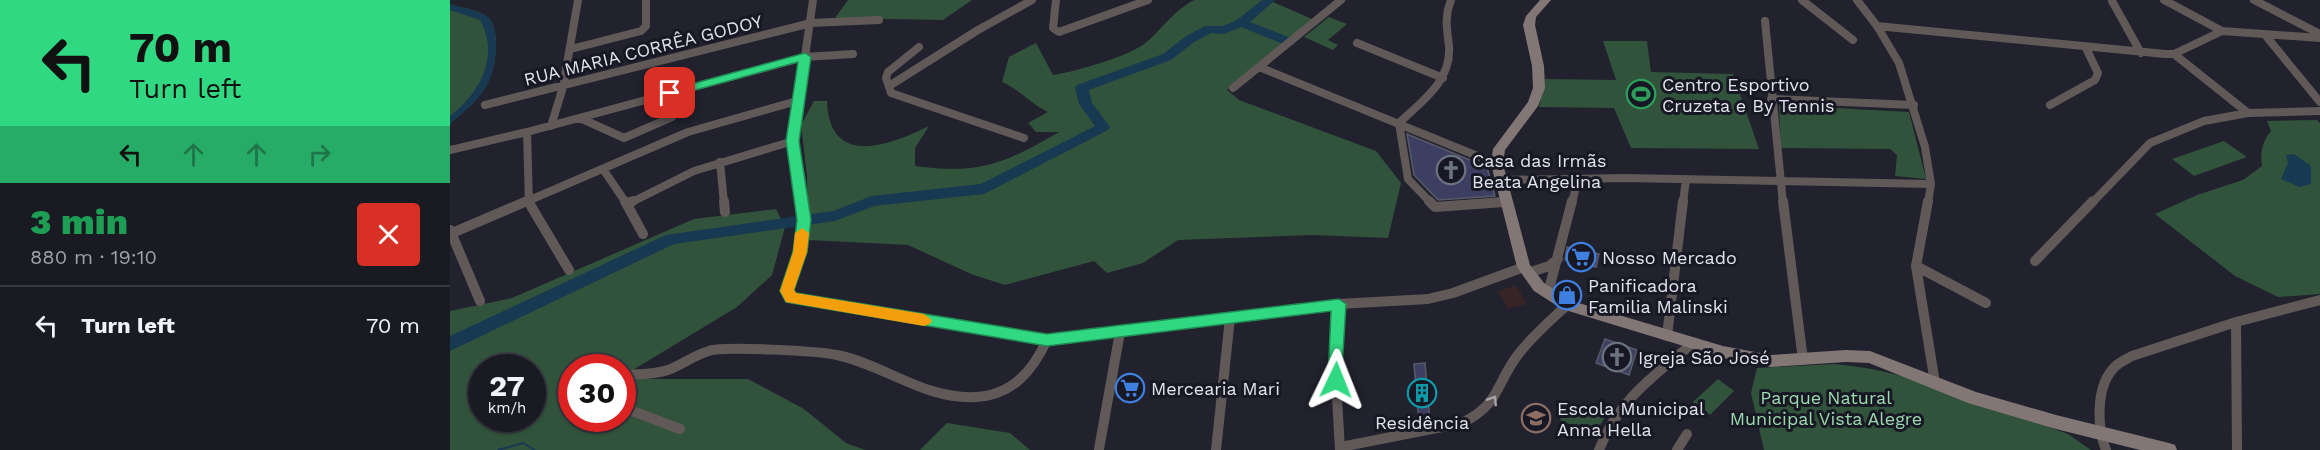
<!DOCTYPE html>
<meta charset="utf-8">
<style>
body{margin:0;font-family:"Work Sans",sans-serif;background:#22232a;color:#f1f3f6;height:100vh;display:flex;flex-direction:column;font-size:22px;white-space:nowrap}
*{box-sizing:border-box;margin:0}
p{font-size:20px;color:#9fa1a5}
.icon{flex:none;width:33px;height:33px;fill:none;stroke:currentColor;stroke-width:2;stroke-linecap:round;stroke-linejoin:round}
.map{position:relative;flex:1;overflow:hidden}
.side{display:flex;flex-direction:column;background:#191a22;width:450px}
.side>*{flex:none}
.top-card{background:#31d882;color:#111;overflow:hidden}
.speed{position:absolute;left:18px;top:354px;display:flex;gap:12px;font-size:30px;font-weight:700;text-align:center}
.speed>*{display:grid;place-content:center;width:78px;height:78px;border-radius:50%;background:#191a22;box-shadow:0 2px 4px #0004,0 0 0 2px #373840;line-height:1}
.speed small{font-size:15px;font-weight:400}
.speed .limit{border:9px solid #d22;background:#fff;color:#111}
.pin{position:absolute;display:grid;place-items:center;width:51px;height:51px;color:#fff;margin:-26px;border-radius:12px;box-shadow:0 3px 9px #0006}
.me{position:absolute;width:66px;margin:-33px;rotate:2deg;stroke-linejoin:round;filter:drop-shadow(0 0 4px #0008)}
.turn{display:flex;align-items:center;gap:21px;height:126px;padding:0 30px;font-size:27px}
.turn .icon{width:78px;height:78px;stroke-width:2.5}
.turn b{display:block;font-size:42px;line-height:51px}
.lanes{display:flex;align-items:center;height:57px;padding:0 30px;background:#0003;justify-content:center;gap:30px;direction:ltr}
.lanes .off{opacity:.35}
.round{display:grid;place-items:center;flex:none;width:63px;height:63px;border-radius:6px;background:#22232a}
.summary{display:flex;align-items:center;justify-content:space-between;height:102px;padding:0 30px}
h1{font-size:36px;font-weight:800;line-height:45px;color:#1e9e55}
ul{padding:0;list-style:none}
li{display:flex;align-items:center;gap:18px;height:78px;padding:0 30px;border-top:2px solid #373840}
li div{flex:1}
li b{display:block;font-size:22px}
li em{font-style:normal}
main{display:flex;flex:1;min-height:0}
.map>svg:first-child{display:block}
.commercial{fill:#372427}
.green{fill:#31533b;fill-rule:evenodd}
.water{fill:#173952}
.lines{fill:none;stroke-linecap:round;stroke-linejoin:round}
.stream{stroke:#173952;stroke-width:2}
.river{fill:#173952;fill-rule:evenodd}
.building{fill:#3d3f62;stroke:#585a68;stroke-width:1.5}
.street-far1{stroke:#605958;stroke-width:8}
.street{stroke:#605958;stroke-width:10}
.secondary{fill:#837776;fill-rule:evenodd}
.oneway{stroke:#a8a5a9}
.route{fill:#31d882;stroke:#208c54;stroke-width:1.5}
.slow{fill:#f59e0b}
.labels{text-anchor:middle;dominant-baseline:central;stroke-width:6;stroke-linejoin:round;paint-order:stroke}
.street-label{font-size:18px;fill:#e2e3ec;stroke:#171824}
.poi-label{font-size:18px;fill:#e2e3ec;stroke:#171824;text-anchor:start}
.park-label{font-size:18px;fill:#9cd9ac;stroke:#171824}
</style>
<main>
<section class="side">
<div class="top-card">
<div class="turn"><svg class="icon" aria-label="left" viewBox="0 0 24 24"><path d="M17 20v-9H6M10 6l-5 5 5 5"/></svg><div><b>70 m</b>Turn left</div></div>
<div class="lanes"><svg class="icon" aria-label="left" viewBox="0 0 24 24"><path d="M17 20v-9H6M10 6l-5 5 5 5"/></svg><svg class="icon off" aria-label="ahead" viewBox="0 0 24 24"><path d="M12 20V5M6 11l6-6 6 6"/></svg><svg class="icon off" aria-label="ahead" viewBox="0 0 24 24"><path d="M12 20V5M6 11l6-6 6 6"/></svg><svg class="icon off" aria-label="right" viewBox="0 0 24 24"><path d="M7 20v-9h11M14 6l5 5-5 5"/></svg></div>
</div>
<div class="summary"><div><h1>3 min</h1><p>880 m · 19:10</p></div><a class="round" style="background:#d93025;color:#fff"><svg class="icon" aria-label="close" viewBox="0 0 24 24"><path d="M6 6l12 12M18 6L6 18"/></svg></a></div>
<ul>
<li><svg class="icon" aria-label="left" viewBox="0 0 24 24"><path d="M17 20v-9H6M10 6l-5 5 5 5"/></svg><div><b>Turn left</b></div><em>70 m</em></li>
</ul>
</section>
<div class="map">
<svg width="1870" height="450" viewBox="0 0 1870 450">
<rect width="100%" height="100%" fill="#21222e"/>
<path class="commercial" d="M1066 285 1077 304 1058 309 1048 291Z"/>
<path class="green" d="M398 0H522L493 20 385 18Z
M744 0H818L862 19 777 90 789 100 926 151 951 183 938 238 862 235 728 240 693 263 657 273 644 261 555 285 521 274 458 245 358 240 357 176 351 125 364 101H377C379 168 439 146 479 126L465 148V166C529 175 554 164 609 132H586L578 123 598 112C580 103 570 90 552 82L559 57 586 43 603 75C624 72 685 55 699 40 714 26 725 10 744 0Z
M0 4C11 8 30 10 39 18 45 24 46 37 46 44 45 86 30 98 0 124Z
M879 17 897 24 878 40 888 45 883 50 854 37Z
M1153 41H1197L1201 72 1283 74 1309 149 1181 148 1164 108 1089 107 1095 79 1166 80Z
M1329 105 1459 112 1476 179 1445 176 1447 155 1440 149 1331 148Z
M1867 120 1870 123V294L1828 297 1785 276 1705 214 1747 195 1793 180 1812 166C1810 151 1812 143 1821 131L1817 121Z
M1774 141 1797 157 1744 176 1722 159Z
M326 209 335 227 322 275 287 307 173 376 172 368H122V418H172L173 379H298L354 409 396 443 415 450H0V311L62 298 244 219ZM32 368H82V418H32Z
M1384 364C1462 370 1545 408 1618 434L1641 450H1314L1301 393 1307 368Z
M1268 379 1284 391 1260 415 1243 402Z
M1118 403 1157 413 1145 435 1110 420Z
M497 423 560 433 580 450H470Z"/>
<path class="water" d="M0 4C11 8 30 10 39 18 45 24 46 37 46 44 45 86 30 98 0 124V116C30 93 50 56 30 20L0 10Z
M1844 154 1861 166V184L1850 187 1831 179 1838 163 1836 155Z"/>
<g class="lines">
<path class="stream" d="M48 450 73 443 85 450"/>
<path class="river" d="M812 0H825L800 22 844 39V45H836L791 27 774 34 761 33 744 42 721 60 639 90 642 103 660 127 658 130 534 194 424 206 385 221 224 244 0 351V336L216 235 383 211 422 196 531 184 645 126 629 104 625 88 627 85 713 54 736 36 755 26H773L787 20Z"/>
</g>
<path class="building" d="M957 134 1037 167 1045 196 988 200 964 175Z
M1117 247 1149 254 1146 267 1115 260Z
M1155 339 1187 350 1179 375 1146 363Z
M975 363 980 422 969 423 964 364Z"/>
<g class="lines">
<path class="street-far1" d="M606 0 603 28 609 32 698 0
M1352 0 1403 40
M1407 0 1427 26 1449 63 1475 147 1481 184 1478 203
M1714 0 1772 31
M1804 0 1870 34
M1662 1 1691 53
M1315 21 1333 203
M1427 26 1715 54H1724L1772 31 1870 38
M1816 36 1870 102
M907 43 993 78
M469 47 438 72 436 78 441 93 574 138
M121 49 191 31 196 26V0
M1724 54 1798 113
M809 67 1047 164
M439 86 528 30 582 0
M783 88 891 0
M1321 99 1464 105
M35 105 361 23 429 20
M1600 105 1645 80 1648 73 1636 48
M130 118 174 138 222 117
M101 126 113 87 128 0
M77 132 79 203
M0 150 77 132 355 57 403 54
M270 162 274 203
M153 169 176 203
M1051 180 1175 178 1481 184
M73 203 238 132 347 101
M180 203 244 171 343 141
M352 203 343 141 363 0
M981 203 958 179 949 123C971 102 1002 81 999 46 997 29 994 17 1001 0
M1045 203 1054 202
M1122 203 1128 179
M1233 203 1236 179
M1642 203 1700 143 1754 121 1798 113 1870 111"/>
<path class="street" d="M78 201 119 270
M175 201 193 234
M274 201 275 212
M351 201C356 233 347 261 337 291L341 298 597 340 889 304 978 299 1003 293 1074 267
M979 201 985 207 1054 202
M1333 201 1353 360
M1478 201 1466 266 1485 383
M177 204 183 201
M0 230 30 301
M0 234 77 201
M1585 261 1643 201
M1466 266 1536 303
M1078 273 1099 266 1108 259
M1098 293 1122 201
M889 304 886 380 890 450
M1786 322 1787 450
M1217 336 1233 201
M172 375C186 374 204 375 218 370 232 365 244 355 259 351 274 346 369 351 387 355 435 365 475 400 526 397 563 395 583 370 597 340
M172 407 230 429
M891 447 1012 423C1050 404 1045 386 1067 356 1081 337 1100 321 1117 305
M649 449 670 332
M766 450 780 318
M1149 450C1167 402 1203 376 1242 344
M1227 450 1237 434
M1656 450C1647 428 1646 389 1662 370 1667 363 1675 360 1682 356L1786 322 1870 300"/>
<path class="secondary" d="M1090 0H1101L1086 17 1085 25 1094 66 1095 88 1088 106 1055 150 1053 164 1080 265 1094 283 1122 301 1273 346 1321 355 1396 350 1420 351 1526 392 1606 415 1719 443 1725 445 1727 450H1690L1606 429 1518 403 1419 363 1396 362 1321 367 1273 358 1112 309 1084 291 1067 267 1041 164 1043 149 1078 102 1083 88 1082 66 1073 25 1076 16Z"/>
</g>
<defs><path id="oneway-chevron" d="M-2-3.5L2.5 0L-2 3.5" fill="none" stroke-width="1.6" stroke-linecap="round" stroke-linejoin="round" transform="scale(1.5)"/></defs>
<use class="oneway" href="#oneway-chevron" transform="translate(1043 400) rotate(-57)"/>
<path class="route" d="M355 53 361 57 349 141 361 220 357 252 344 290 346 293 597 334 889 299 896 304 891 385 886 387 878 380 881 311 597 346 336 302 330 291 343 252 347 220 336 141 348 62 220 97 214 93 216 91Z"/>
<path class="slow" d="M352 228 359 233 357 252 344 290 346 293 474 314 482 320 480 324 474 326 336 302 330 291 343 252 345 233Z"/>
<defs>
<g id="stadium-ring" transform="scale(1.5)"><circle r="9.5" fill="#171824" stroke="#2e9e5b" stroke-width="1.5"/><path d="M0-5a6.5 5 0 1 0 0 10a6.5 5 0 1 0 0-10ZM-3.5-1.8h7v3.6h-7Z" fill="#2e9e5b"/></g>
<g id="church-ring" transform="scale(1.5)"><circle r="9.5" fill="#171824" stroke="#6b7280" stroke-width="1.5"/><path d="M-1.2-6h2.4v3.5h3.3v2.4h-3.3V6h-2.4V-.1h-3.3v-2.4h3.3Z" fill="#6b7280"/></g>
<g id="supermarket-ring" transform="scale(1.5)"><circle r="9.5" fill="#171824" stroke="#3f7fe0" stroke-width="1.5"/><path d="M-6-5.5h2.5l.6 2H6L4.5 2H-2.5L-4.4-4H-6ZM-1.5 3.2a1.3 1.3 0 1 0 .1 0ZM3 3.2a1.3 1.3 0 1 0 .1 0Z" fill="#3f7fe0"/></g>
<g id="shop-ring" transform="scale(1.5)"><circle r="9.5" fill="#171824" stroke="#3f7fe0" stroke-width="1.5"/><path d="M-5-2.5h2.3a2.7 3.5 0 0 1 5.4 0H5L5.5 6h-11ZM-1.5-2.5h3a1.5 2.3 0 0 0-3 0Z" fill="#3f7fe0"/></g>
<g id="building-ring" transform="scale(1.5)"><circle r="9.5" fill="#171824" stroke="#0f9aa8" stroke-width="1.5"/><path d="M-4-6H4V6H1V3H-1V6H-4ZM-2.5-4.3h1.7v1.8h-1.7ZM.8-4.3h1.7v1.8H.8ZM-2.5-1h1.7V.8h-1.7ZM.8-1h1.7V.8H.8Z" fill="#0f9aa8"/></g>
<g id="school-ring" transform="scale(1.5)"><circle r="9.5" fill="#171824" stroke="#8d6e63" stroke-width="1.5"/><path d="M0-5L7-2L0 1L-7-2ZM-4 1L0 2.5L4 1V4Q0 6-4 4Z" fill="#8d6e63"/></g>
</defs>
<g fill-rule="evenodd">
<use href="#stadium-ring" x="1191" y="94"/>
<use href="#church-ring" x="1001" y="170"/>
<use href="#supermarket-ring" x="1131" y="257"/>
<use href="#shop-ring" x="1117" y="295"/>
<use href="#church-ring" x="1167" y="357"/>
<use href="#supermarket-ring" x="680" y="388"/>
<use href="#building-ring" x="972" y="393"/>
<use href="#school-ring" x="1086" y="418"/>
</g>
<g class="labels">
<g class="street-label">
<text transform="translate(193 50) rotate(-14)">RUA MARIA CORRÊA GODOY</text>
</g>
<g class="poi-label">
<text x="1212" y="84">Centro Esportivo<tspan x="1212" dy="21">Cruzeta e By Tennis</tspan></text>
<text x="1022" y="160">Casa das Irmãs<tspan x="1022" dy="21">Beata Angelina</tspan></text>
<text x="1152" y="257">Nosso Mercado</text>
<text x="1138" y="285">Panificadora<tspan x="1138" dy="21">Familia Malinski</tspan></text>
<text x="1188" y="357">Igreja São José</text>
<text x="701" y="388">Mercearia Mari</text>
<text x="1107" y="408">Escola Municipal<tspan x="1107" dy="21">Anna Hella</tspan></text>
<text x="972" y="422" text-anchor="middle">Residência</text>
</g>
<g class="park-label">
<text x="1376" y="397">Parque Natural<tspan x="1376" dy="21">Municipal Vista Alegre</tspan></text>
</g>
</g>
</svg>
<div class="speed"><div>27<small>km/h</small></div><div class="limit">30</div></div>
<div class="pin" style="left:220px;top:93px;background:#d93025"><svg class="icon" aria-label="arrive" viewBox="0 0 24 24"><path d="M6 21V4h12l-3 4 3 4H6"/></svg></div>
<svg class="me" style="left:886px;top:380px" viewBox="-20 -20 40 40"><path d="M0-17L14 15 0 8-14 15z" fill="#31d882" stroke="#fff" stroke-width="4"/></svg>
</div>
</main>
